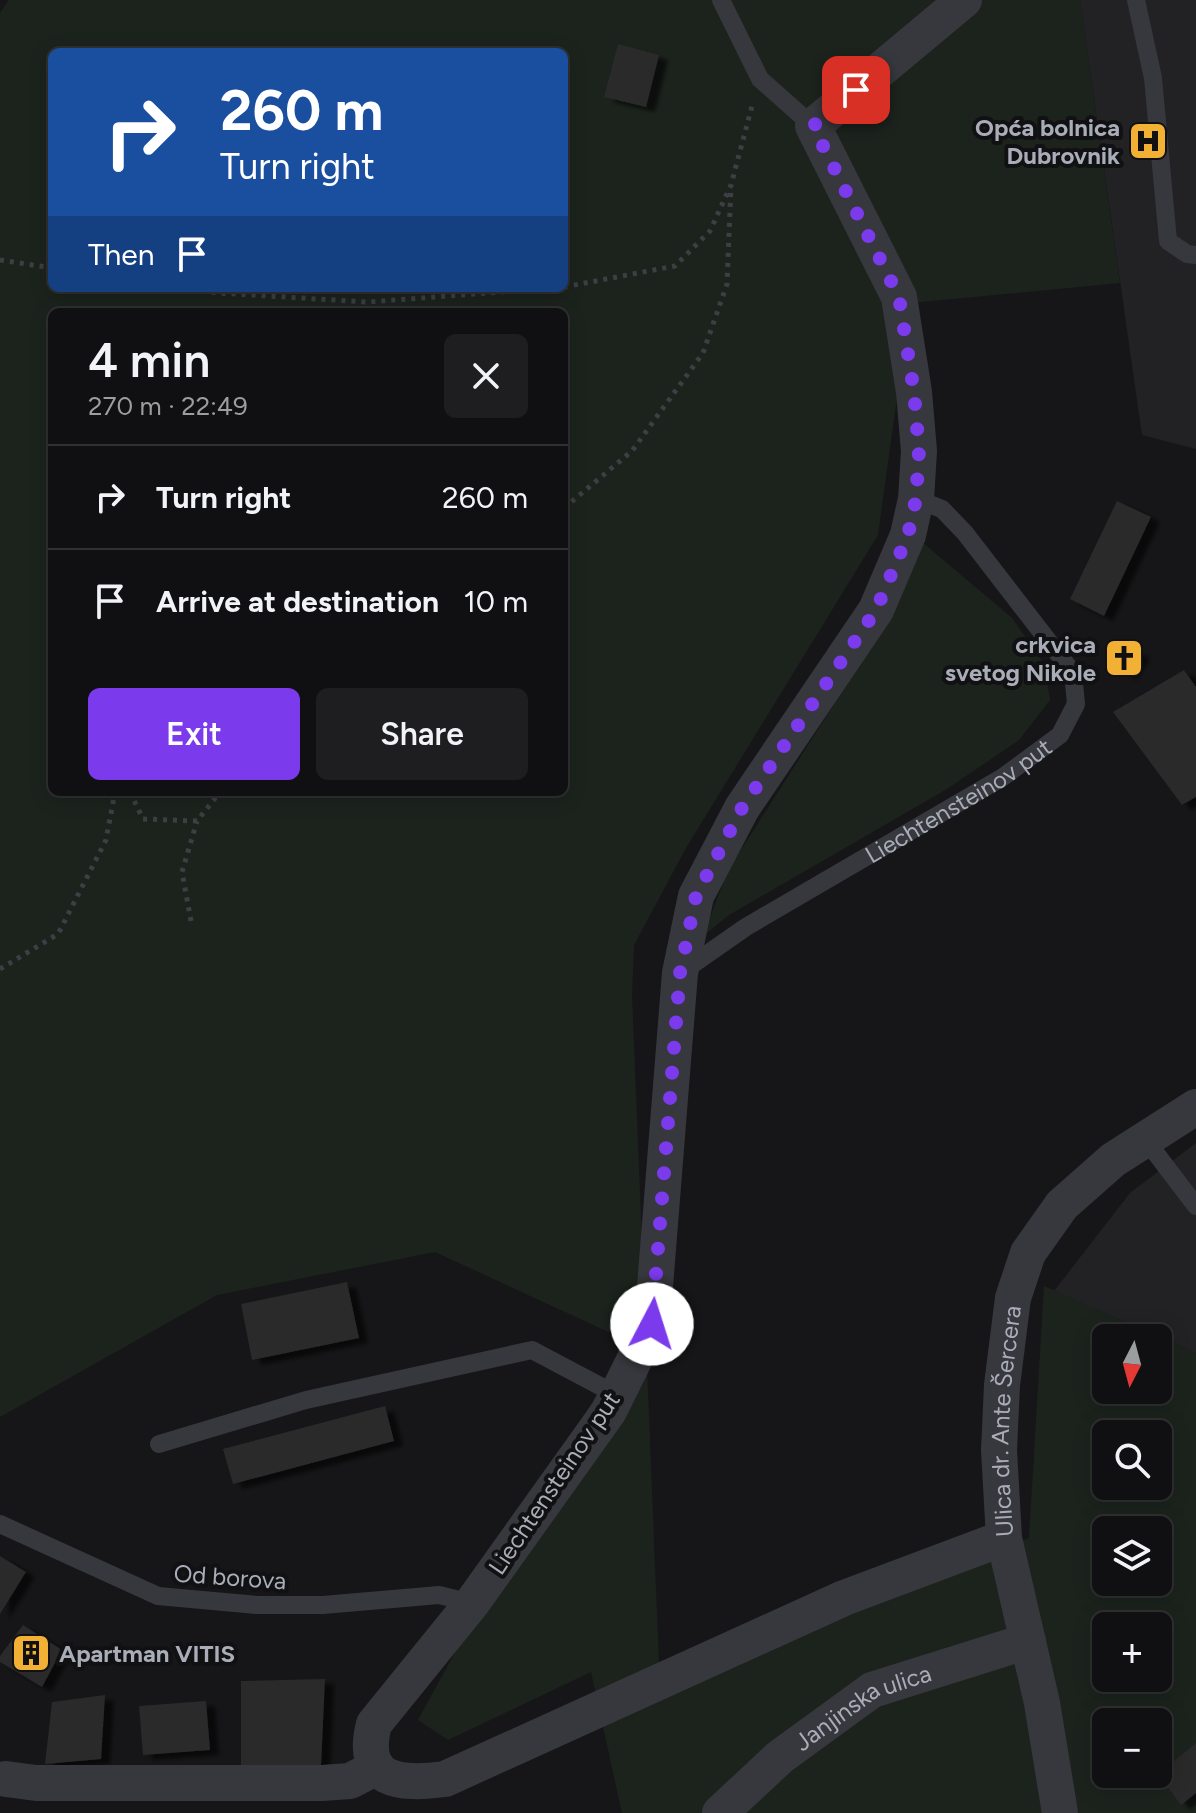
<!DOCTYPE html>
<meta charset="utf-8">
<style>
body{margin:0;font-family:Figtree,sans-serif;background:#1e1e20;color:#f1f3f6;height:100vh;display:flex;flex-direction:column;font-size:30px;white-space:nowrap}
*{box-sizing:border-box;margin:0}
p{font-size:26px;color:#9c9d9f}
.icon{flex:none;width:44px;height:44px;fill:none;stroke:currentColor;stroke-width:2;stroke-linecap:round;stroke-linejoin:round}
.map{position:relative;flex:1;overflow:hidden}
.sheet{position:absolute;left:48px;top:308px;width:520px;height:488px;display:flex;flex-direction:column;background:#101012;border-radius:12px;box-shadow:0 4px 20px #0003,0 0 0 2px #303032}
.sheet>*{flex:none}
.guide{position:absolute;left:48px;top:48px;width:520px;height:244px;border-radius:12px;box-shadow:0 4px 20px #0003,0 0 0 2px #303032;background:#1a4fa0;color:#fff;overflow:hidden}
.needle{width:52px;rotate:186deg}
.controls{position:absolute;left:1092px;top:1324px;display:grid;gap:16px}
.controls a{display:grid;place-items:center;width:80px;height:80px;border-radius:12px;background:#101012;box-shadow:0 4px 20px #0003,0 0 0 2px #303032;font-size:40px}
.pin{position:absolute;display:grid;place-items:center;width:68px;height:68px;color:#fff;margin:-34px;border-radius:16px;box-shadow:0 4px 12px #0006}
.me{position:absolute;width:88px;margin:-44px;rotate:5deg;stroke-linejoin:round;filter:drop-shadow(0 0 6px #0008)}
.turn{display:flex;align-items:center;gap:28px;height:168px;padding:0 40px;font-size:36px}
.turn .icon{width:104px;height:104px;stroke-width:2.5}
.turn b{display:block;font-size:56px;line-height:68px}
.then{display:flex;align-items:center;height:76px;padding:0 40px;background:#0003;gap:16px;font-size:30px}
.round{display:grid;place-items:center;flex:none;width:84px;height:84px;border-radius:12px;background:#1e1e20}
.head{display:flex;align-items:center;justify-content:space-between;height:136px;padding:0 40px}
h1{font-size:48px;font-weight:600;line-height:60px}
.action{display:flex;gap:16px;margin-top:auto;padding:16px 40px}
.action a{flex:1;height:92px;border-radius:12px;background:#7c3aed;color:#fff;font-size:32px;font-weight:600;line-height:92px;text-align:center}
.action a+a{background:#1e1e20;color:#f1f3f6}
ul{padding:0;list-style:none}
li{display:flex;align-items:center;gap:24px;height:104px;padding:0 40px;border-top:2px solid #303032}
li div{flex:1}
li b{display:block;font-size:30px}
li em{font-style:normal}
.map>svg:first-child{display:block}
.built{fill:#222225}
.green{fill:#1c231d;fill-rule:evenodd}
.building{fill:#29292c;filter:url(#shadow)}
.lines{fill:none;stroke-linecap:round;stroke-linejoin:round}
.path{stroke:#3d3f44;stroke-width:5;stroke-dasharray:4 6;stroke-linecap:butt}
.service{stroke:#37383d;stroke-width:18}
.minor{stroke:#37383d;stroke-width:36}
.route{stroke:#7c3aed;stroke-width:14;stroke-dasharray:0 25.2}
.labels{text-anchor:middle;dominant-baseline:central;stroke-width:8;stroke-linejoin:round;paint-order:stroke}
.poi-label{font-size:24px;font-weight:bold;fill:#a8adb8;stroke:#111113;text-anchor:end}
.street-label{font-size:24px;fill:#a8adb8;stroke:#111113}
</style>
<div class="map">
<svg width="1196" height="1813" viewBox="0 0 1196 1813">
<defs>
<filter id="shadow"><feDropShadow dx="9" dy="5" stdDeviation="2" flood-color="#0009"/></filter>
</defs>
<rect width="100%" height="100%" fill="#161618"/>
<path class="built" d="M1080 0H1196V449L1142 435Z
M1196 1143V1353L1054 1291 1130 1193Z"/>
<path class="green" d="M9 0H1080L1120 283 910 303 878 535 686 848 634 945 632 995 660 1690 1029 1538 1044 1286 1196 1353V1813H622L591 1672 448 1740 418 1720 626 1340 435 1252 217 1295 0 1417V13ZM52 52H564V288H52ZM52 312H564V792H52ZM1106 1338H1158V1390H1106ZM1106 1434H1158V1486H1106ZM1106 1530H1158V1582H1106ZM1106 1626H1158V1678H1106ZM1106 1722H1158V1774H1106Z
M922 542 1012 618 1044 664 1050 700 1019 740 947 789 729 915 703 936 728 870 883 628Z"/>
<path class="building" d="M618 44 659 55 646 107 604 97Z
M1117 501 1151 517 1104 616 1070 599Z
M1118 641 1141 654 1128 675 1107 662Z
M1184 670 1196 687V797L1182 805 1113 712Z
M347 1282 359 1338 252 1360 241 1304Z
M385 1406 394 1441 233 1484 223 1449Z
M0 1556 26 1572 0 1614Z
M23 1625 62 1650 42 1687 0 1662V1656Z
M325 1679 321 1766H241V1681Z
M105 1695 101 1759 45 1764 52 1702Z
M206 1701 210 1750 143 1755 139 1706Z
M1196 1743V1793L1181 1805 1158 1774Z"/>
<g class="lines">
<path class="path" d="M0 260 52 268
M564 287 675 266 710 231 731 185 752 106
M182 288 218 293 367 302 554 288
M564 508 632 451 703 353 727 284 731 185
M130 792 143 819 197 821 220 792
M191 921 182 872 197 821
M0 969 58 934 106 840 115 792"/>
<g class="service">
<path d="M721 0 760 79 813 126"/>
<path d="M1136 0 1153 78 1168 241 1187 254 1196 255"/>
<path id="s1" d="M683 971 746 927 1003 777 1060 735 1076 704 1073 673 965 533 942 509 916 499"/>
<path d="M1145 1139 1196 1206"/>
<path d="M159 1444 306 1400 532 1350 617 1395"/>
<path d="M0 1524 158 1596 257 1605H323L439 1595 472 1603"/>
</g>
<g class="minor">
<path d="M964 0 813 126 899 297 914 392 919 451 916 499 908 535 876 610 742 808 696 896 680 973 652 1324 609 1411 472 1603 374 1724C359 1782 399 1785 445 1779L844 1598 1004 1538"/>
<path d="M6 1779 36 1783H322L350 1781 377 1767"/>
<path id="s2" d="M720 1813 780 1757 872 1690 1028 1641"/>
<path id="s3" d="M1060 1813 1042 1703 1004 1538 999 1450 1002 1385 1013 1298 1028 1253 1062 1205 1113 1160 1196 1107"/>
</g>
</g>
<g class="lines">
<path class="route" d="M652 1324 680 973 696 896 742 808 876 610 908 535 916 499 919 451 914 392 899 297 813 126 856 90"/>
</g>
<defs>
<g id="hospital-square" transform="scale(2)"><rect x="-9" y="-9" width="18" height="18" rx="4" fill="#f2b134" stroke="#111113"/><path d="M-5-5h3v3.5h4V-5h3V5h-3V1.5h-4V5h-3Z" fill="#111"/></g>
<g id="church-square" transform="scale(2)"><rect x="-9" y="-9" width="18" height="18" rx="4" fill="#f2b134" stroke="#111113"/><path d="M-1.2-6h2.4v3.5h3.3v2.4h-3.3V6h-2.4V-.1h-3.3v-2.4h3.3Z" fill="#111"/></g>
<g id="building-square" transform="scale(2)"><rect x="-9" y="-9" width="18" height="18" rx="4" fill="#f2b134" stroke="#111113"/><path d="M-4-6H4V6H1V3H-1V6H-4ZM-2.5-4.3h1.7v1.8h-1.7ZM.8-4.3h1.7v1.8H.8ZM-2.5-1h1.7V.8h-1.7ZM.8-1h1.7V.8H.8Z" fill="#111"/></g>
</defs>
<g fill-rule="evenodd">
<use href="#hospital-square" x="1148" y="141"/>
<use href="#church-square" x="1124" y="658"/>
<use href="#building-square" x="31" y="1653"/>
</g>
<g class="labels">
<g class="poi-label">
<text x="1120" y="127">Opća bolnica<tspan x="1120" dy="28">Dubrovnik</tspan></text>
<text x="1096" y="644">crkvica<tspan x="1096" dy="28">svetog Nikole</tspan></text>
<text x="59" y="1653" text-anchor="start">Apartman VITIS</text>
</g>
<g class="street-label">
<text stroke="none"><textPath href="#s1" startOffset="324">Liechtensteinov put</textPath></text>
<text stroke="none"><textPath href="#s3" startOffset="398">Ulica dr. Ante Šercera</textPath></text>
<text transform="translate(554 1483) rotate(-56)">Liechtensteinov put</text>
<text transform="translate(230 1577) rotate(4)">Od borova</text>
<text stroke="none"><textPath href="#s2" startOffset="180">Janjinska ulica</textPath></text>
</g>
</g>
</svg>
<div class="controls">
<a><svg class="needle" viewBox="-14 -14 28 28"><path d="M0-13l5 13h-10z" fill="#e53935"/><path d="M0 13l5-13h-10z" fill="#9c9d9f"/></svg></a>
<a><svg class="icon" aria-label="search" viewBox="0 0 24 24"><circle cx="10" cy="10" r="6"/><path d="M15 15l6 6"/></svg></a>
<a><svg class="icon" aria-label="layers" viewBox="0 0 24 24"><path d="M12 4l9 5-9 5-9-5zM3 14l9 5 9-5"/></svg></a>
<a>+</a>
<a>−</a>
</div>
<div class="pin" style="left:856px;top:90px;background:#d93025"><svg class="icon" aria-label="arrive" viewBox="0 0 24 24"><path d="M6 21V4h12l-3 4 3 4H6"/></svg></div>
<svg class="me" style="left:652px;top:1324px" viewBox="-20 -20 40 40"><circle r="19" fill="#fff"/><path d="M0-13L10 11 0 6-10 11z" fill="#7c3aed"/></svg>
<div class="guide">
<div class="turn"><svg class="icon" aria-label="right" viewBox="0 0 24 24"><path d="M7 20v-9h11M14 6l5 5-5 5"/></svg><div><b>260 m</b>Turn right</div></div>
<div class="then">Then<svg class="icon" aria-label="arrive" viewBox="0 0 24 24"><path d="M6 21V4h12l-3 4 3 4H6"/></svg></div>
</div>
<section class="sheet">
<div class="head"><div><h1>4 min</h1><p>270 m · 22:49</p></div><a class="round"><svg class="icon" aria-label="close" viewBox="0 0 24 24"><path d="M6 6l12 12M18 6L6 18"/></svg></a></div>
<ul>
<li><svg class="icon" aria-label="right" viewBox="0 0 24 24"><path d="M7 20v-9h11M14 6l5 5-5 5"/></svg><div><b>Turn right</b></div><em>260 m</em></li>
<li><svg class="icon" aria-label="arrive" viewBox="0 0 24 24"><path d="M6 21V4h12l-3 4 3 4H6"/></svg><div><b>Arrive at destination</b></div><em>10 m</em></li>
</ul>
<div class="action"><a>Exit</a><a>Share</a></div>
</section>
</div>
